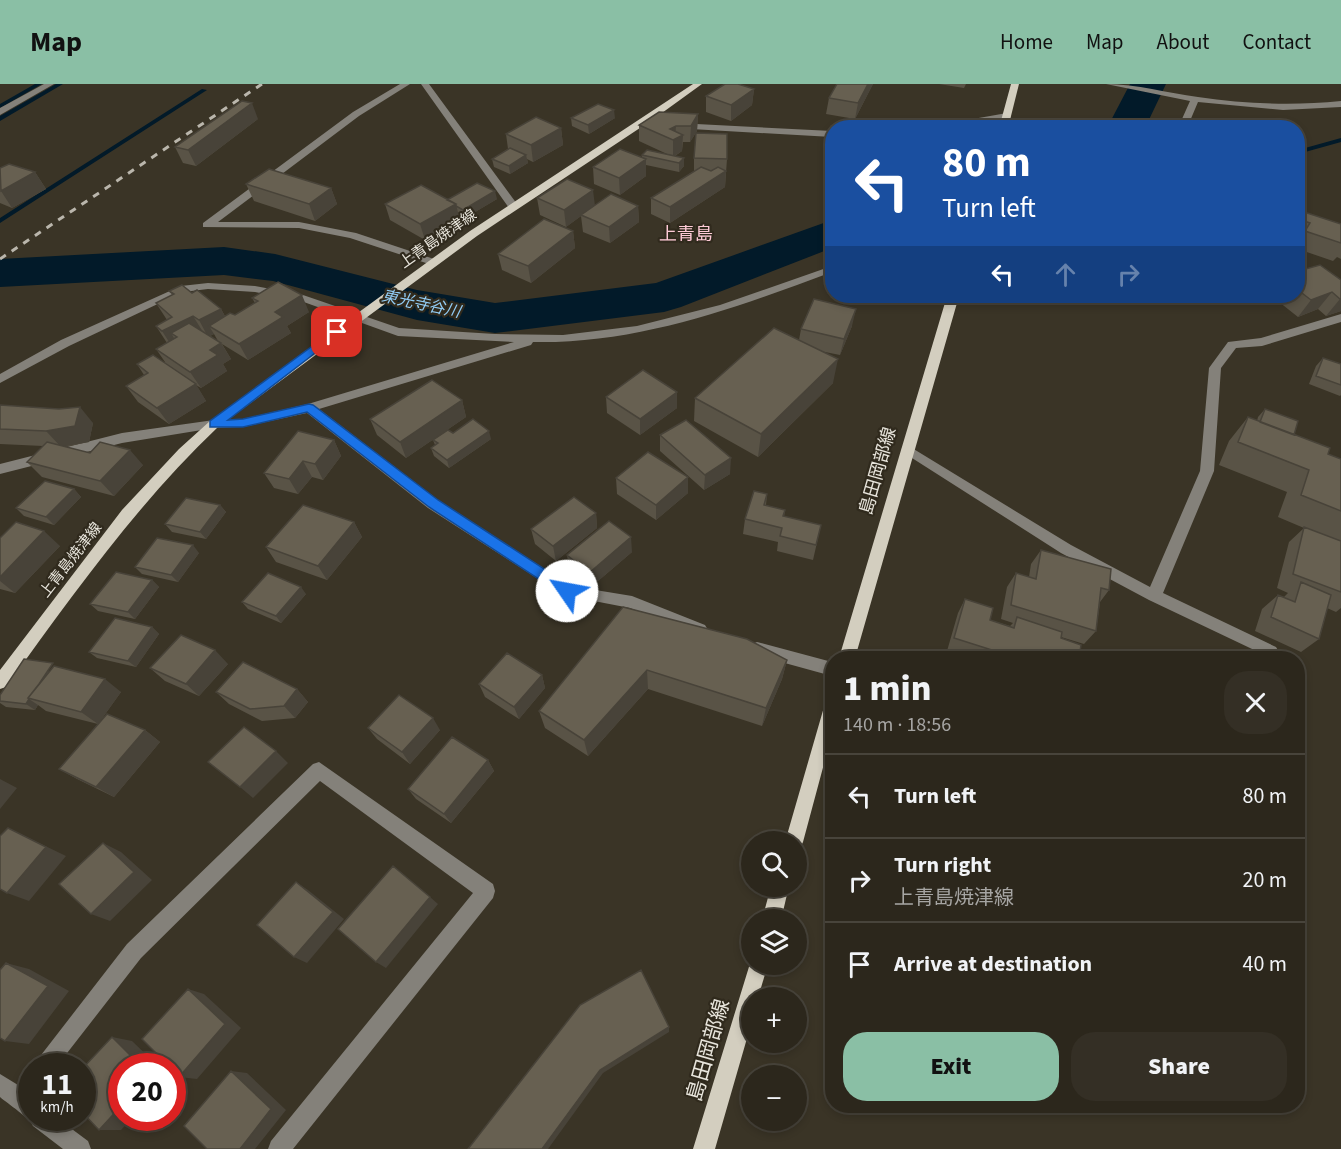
<!DOCTYPE html>
<meta charset="utf-8">
<style>
body{margin:0;font-family:"Source Sans 3","Noto Sans JP",sans-serif;background:#342f25;color:#f1f3f6;height:100vh;display:flex;flex-direction:column;font-size:22px;white-space:nowrap}
*{box-sizing:border-box;margin:0}
p{font-size:20px;color:#a6a5a3}
.icon{flex:none;width:33px;height:33px;fill:none;stroke:currentColor;stroke-width:2;stroke-linecap:round;stroke-linejoin:round}
.map{position:relative;flex:1;overflow:hidden}
.drawer{position:absolute;left:825px;top:567px;width:480px;height:462px;display:flex;flex-direction:column;background:#2c271c;border-radius:24px;box-shadow:0 3px 9px #0003,0 0 0 2px #48443b}
.drawer>*{flex:none}
.top-card{position:absolute;left:825px;top:36px;width:480px;height:183px;border-radius:24px;box-shadow:0 3px 9px #0003,0 0 0 2px #48443b;background:#1a4fa0;color:#fff;overflow:hidden}
.tools{position:absolute;left:741px;top:747px;display:grid;gap:12px}
.tools a{display:grid;place-items:center;width:66px;height:66px;border-radius:50%;background:#2c271c;box-shadow:0 3px 9px #0003,0 0 0 2px #48443b;font-size:30px}
.speed{position:absolute;left:18px;top:969px;display:flex;gap:12px;font-size:30px;font-weight:700;text-align:center}
.speed>*{display:grid;place-content:center;width:78px;height:78px;border-radius:50%;background:#2c271c;box-shadow:0 3px 9px #0003,0 0 0 2px #48443b;line-height:1}
.speed small{font-size:15px;font-weight:400}
.speed .limit{border:9px solid #d22;background:#fff;color:#111}
.pin{position:absolute;display:grid;place-items:center;width:51px;height:51px;color:#fff;margin:-26px;border-radius:12px;box-shadow:0 3px 9px #0006}
.me{position:absolute;width:66px;margin:-33px;rotate:303deg;stroke-linejoin:round;filter:drop-shadow(0 0 4px #0008)}
.turn{display:flex;align-items:center;gap:21px;height:126px;padding:0 18px;font-size:27px}
.turn .icon{width:78px;height:78px;stroke-width:2.5}
.turn b{display:block;font-size:42px;line-height:51px}
.lanes{display:flex;align-items:center;height:57px;padding:0 18px;background:#0003;justify-content:center;gap:30px;direction:ltr}
.lanes .off{opacity:.35}
.round{display:grid;place-items:center;flex:none;width:63px;height:63px;border-radius:24px;background:#342f25}
.summary{display:flex;align-items:center;justify-content:space-between;height:102px;padding:0 18px}
h1{font-size:36px;font-weight:800;line-height:45px}
.action{display:flex;gap:12px;margin-top:auto;padding:12px 18px}
.action a{flex:1;height:69px;border-radius:24px;background:#8abfa5;color:#111;font-size:24px;font-weight:800;line-height:69px;text-align:center}
.action a+a{background:#342f25;color:#f1f3f6}
ul{padding:0;list-style:none}
li{display:flex;align-items:center;gap:18px;height:84px;padding:0 18px;border-top:2px solid #48443b}
li div{flex:1}
li b{display:block;font-size:22px}
li em{font-style:normal}
header{display:flex;align-items:center;gap:36px;box-sizing:border-box;height:84px;padding:0 30px;background:#8abfa5;color:#111}
header strong{font-size:28px}
nav{display:flex;gap:33px;margin-inline-start:auto;font-size:21px}
.map>svg:first-child{display:block}
.lines{fill:none;stroke-linecap:round;stroke-linejoin:round}
.stream{fill:#021a29;fill-rule:evenodd}
.river{fill:#021a29;fill-rule:evenodd}
.minor{fill:#84817a;fill-rule:evenodd}
.major{fill:#d3cebf;fill-rule:evenodd}
.rail{stroke:#bab6ac;stroke-width:3;stroke-dasharray:7 7;stroke-linecap:butt}
.wall{fill:#595346;fill-rule:evenodd}
.shaded-wall{fill:#484339}
.building{fill:#676051;stroke:#484339;stroke-width:1.5}
.route{fill:#1a73e8;stroke:#114b97;stroke-width:1.5}
.labels{text-anchor:middle;dominant-baseline:central;stroke-width:4.5;stroke-linejoin:round;paint-order:stroke}
.far-street-label{font-size:15px;fill:#e8e5dc;stroke:#302a1d}
.far-water-label{font-size:16px;font-style:italic;fill:#92cdf6;stroke:#302a1d}
.far-quarter-label{font-size:18px;fill:#fdcad6;stroke:#302a1d}
.street-label{font-size:18px;fill:#e8e5dc;stroke:#302a1d}
.near-street-label{font-size:21px;fill:#e8e5dc;stroke:#302a1d}
</style>
<header>
<strong>Map</strong>
<nav><a>Home</a><a>Map</a><a>About</a><a>Contact</a></nav>
</header>
<div class="map">
<svg width="1341" height="1065" viewBox="0 0 1341 1065">
<rect width="100%" height="100%" fill="#3a3426"/>
<g class="lines">
<path class="stream" d="M35 0H42L0 24V20Z
M56 0H63L0 37V32Z
M202 5 207 6 0 139V134Z
M1341 54V58L1298 70V66Z"/>
<path class="river" d="M1130 0H1166L1145 44H1107Z
M832 136V164L681 223 664 228 495 249 417 236 273 197 224 191 0 203V175L224 163 275 170 417 206 495 219 656 199Z"/>
<path class="minor" d="M44 0H54L0 31V24Z
M400 0H410L359 32 218 138H299L356 149 437 176V180H429L350 154 299 144 203 143V139L353 28Z
M421 0H429L517 120V124H509Z
M1106 0C1137 0 1167 9 1198 13 1246 20 1293 22 1341 17V23L1283 26 1198 18 1187 44H1178L1190 17Z
M1007 29 1011 32 1010 34 947 44H922Z
M677 39 832 47V53L674 44V40Z
M832 182V188C735 224 638 260 533 258L531 261 319 325 438 416 571 502 632 512 705 541 708 546 705 551 700 552 630 524 563 511 428 424 307 329 243 343 214 344 122 359 0 390V380L122 349 214 336 243 335 308 320 514 258 398 252 301 217 255 208 208 205 183 208 69 262 0 299V290L61 256 181 202 208 199 255 202 303 211 399 244 495 250 563 251 637 242 720 221Z
M1341 230V238L1262 262 1236 264 1221 284 1214 387 1163 509 1276 563 1279 568 1276 573 1271 574 1149 516 1061 469 901 367 902 364H912L1071 461 1150 503 1200 387 1209 284 1228 258 1261 254Z
M757 558 832 578V592L752 570 749 565 752 560Z
M319 678 493 800 495 807 493 814 293 1065H268L271 1057 473 809 320 697 141 874 57 982H35L38 975 127 860 313 680Z
M0 990 18 1001 25 993 32 990V1034H57L88 1057 91 1065H63L33 1042C30 1034 8 1020 0 1013Z"/>
<path class="major" d="M693 0H702L655 34 477 152 218 343C136 421 72 512 6 603L0 605V586L122 426 179 365 210 337 470 147Z
M1011 0H1019L1008 44H999Z
M947 212H959L855 574H839Z
M832 616V650L803 758 800 764 796 766V758H785L824 623 826 618Z
M771 802H789L781 836H762Z
M752 873V880H768L758 914H752V937L715 1065H693Z"/>
<path class="rail" d="M0 175 262 0"/>
</g>
<path class="wall" d="M837 0H873L855 35 826 30 829 14Z
M939 0H966L964 4Z
M754 5 752 21 731 37 706 28V12Z
M698 30 697 47 690 58H683L682 67 675 72 684 82 679 88 646 81V92L620 111 594 100 593 83 642 74V71L667 70 639 57V41Z
M571 34H615L589 50 572 42Z
M258 35 196 82 183 79 175 63Z
M561 44 563 61 533 78 527 75 528 79 510 90 494 83 492 75 508 65 506 50Z
M694 74 727 75 725 103 670 139 651 130V114L694 87Z
M0 84 35 88 46 105 12 124 0 119Z
M246 100 331 104 337 120 315 137 254 117Z
M537 114 595 122H638L639 138 610 159 583 148 581 132 566 143 540 131Z
M497 115 465 134 458 131 460 137 425 156 390 136 385 120 447 116Z
M1298 126 1341 140V175L1337 173 1333 177 1298 165Z
M573 147 575 164 531 199 502 186 498 170Z
M1298 180 1305 185 1341 196V227L1326 232 1318 225 1298 233 1274 214 1276 212H1298Z
M169 207 192 209 221 225 225 232 235 231 255 219 252 214 309 228 287 242 291 249 248 276 222 260 231 275 223 280 227 287 201 304 196 301 206 317 169 340 138 318 126 302 144 291 137 280 165 278 156 265 167 259 156 242 167 236 156 219 172 211ZM214 250 218 257 210 252Z
M852 242 840 271 820 267 833 299 758 373 694 337 695 314 799 256 801 245Z
M1323 274 1341 280V311L1340 312 1309 300 1316 282Z
M677 308V324L640 351 607 329 606 313Z
M462 316 466 333 406 374 377 351 370 335Z
M0 321 93 339 89 358 64 363 143 381 114 412 42 393 27 378 43 362 0 360Z
M1265 325 1294 351 1328 370 1341 375V524L1336 528 1327 524 1319 555 1301 568 1255 547 1262 525 1278 511 1284 513 1288 509 1277 504 1289 458 1304 444 1278 433 1287 408 1219 381 1229 357 1248 333 1257 337 1258 333Z
M660 351 730 390 704 406 660 367Z
M491 355 449 384 434 372 431 364 435 361 433 356Z
M334 356 341 372 323 396 312 393 298 410 274 404 264 389Z
M616 394 688 409 656 436 617 410Z
M74 405 81 413 54 441 24 432 16 424Z
M767 410 766 421 785 426 784 433 821 441 813 476 777 467 778 458 743 450 745 435Z
M220 421 226 428 206 455 172 448 165 440Z
M596 429 597 444 556 477 535 460 531 445Z
M354 438 362 453 327 496 276 478 266 463Z
M0 454 60 462 15 509 0 505Z
M1041 466 1109 506 1100 518 1096 547 1084 560 1061 553V554L1079 574H968L947 567 958 529 965 515 990 536 1010 542 1013 539 1001 535 1007 503 1016 489 1029 493 1031 480Z
M632 468 591 503 569 486 567 471Z
M199 469 178 498 142 490 135 483Z
M152 496 159 503 135 535 98 527 90 520Z
M306 510 281 539 248 525 242 518Z
M623 523 787 576 782 595 762 642 648 605 588 672 545 644 539 627Z
M152 543 159 550 136 583 97 574 89 568Z
M228 580 199 612 165 597 150 584Z
M58 583 121 608 98 640 46 627 38 621 35 626 6 623 0 619V611Z
M542 591 545 604 519 635 485 613 479 600Z
M297 605 308 618 295 634 262 637 229 620 216 608Z
M368 644 440 646 410 680 377 655Z
M145 646 160 658 114 713 77 695 59 685Z
M488 676 494 687 451 739 416 715 408 705Z"/>
<path class="shaded-wall" d="M868 0H873L872 2 855 35 858 19Z
M754 5 752 21 731 37V21Z
M252 19 258 35 196 82 188 66Z
M614 26 615 34 589 50 588 41Z
M698 30 697 47 690 58 691 42Z
M676 42 675 55 683 51 682 67 673 73V56L670 45Z
M561 44 563 61 533 78 531 61Z
M526 71 528 79 510 90 509 82Z
M684 74V82L679 88V79Z
M646 75V92L620 111 619 94Z
M726 87 725 103 670 139V123Z
M35 88 46 105 12 124 1 107Z
M331 104 337 120 315 137 309 120Z
M593 106 595 122 566 143 564 126Z
M495 107 497 115 465 134 463 126Z
M456 120 460 137 425 156 420 140Z
M638 122 639 138 610 159 609 143Z
M573 147 575 164 531 199 528 182Z
M1332 208 1318 225 1298 233 1311 216Z
M302 211 309 228 287 242 291 249 248 276 239 260 275 228Z
M1340 215H1341V227L1326 232Z
M221 225 230 242H209L214 250 208 253 199 236Z
M856 225 852 242 840 271 844 255Z
M193 232 203 248 177 253 171 249 178 261 173 264 162 247Z
M221 259 231 275 223 280 227 287 201 304 190 288 210 266Z
M838 275 833 299 758 373 761 350Z
M196 300 206 317 169 340 157 324Z
M677 308V324L640 351V335Z
M462 316 466 333 406 374 400 358Z
M80 323 93 339 89 358 61 363 46 347Z
M489 347 491 355 449 384 447 376Z
M334 356 341 372 323 396 315 380Z
M130 366 143 381 114 412 100 397Z
M731 374 730 390 704 406 705 391Z
M303 377 312 393 298 410 289 395Z
M688 393V409L656 436V421Z
M74 405 81 413 54 441 46 433Z
M220 421 226 428 206 455 200 448Z
M596 429 597 444 556 477 553 462Z
M354 438 362 453 327 496 318 482Z
M44 447 60 462 15 509 0 497V493Z
M631 453 632 468 591 503 589 489Z
M193 461 199 469 178 498 171 491Z
M152 496 159 503 135 535 128 528Z
M301 503 306 510 281 539 276 532Z
M152 543 159 550 136 583 128 577Z
M215 566 228 580 199 612 186 600Z
M787 576 782 595 762 642 766 624Z
M647 586 648 605 588 672 584 656Z
M542 591 545 604 519 635 514 623Z
M105 595 121 608 98 640 81 628Z
M297 605 308 618 295 634 284 622Z
M29 615 38 621 35 626 26 620Z
M433 634 440 646 410 680 402 668Z
M145 646 160 658 114 713 96 703Z
M276 667 288 679 253 714 240 703Z
M488 676 494 687 451 739 444 730Z
M0 695 17 704 0 725Z
M8 744 66 772 29 817 7 809Z
M103 759 121 768 152 796 110 837 91 830Z
M296 798 308 806 344 835 307 879 294 873Z
M430 813 438 820 386 884 376 878Z
M6 879 29 885 69 907 29 960 5 957Z
M188 905 204 910 241 944 197 995 179 993Z
M669 943V948L603 989 548 1065H542L600 986Z
M112 953 132 957 158 982H141Z
M231 987 247 989 286 1026 255 1065H240Z
M122 1021V1034H132L121 1046H99Z"/>
<path class="building" d="M725 0H738L754 5 731 21 706 12Z
M837 0H868L858 19 829 14Z
M242 17 252 19 188 66 175 63Z
M598 20 614 26 588 41 571 34Z
M659 28 698 30 691 42H676L670 45 683 51 673 56 639 41Z
M536 33 561 44 531 61 506 50Z
M696 49 727 50V75L694 74Z
M510 64 526 71 509 82 492 75Z
M620 65 646 75 619 94 593 83Z
M647 66 684 74 679 79 642 71Z
M9 80 35 88 1 107 0 84Z
M701 83 711 87 718 83 726 87 670 123 651 114Z
M269 85 331 104 309 120 246 100Z
M567 95 593 106 564 126 537 114Z
M477 99 495 107 463 126 456 122V120L447 116Z
M421 101 456 120 420 140 385 120Z
M611 110 638 122 609 143 581 131Z
M1298 126 1341 140V159L1305 147 1310 139 1298 135Z
M544 135 573 147 528 182 498 170Z
M1298 180 1305 185 1298 187Z
M1320 181 1341 196V215H1340L1332 208 1311 216 1298 206V195L1305 193 1298 187Z
M278 198 302 211 275 228 283 233 239 260 209 242 230 229 235 231 258 217 252 214Z
M182 201 192 209 197 206 221 225 199 236 193 232 162 247 156 242 172 233 156 219 174 210 169 207Z
M814 215 856 225 844 255 801 245Z
M189 239 221 259 210 266 218 271 190 288 156 265 177 253 171 249Z
M774 244 838 275 761 350 695 314Z
M153 271 196 300 157 324 126 302 148 289 137 280Z
M1323 274 1341 280V301L1316 292Z
M643 286 677 308 640 335 606 313Z
M432 296 462 316 400 358 370 335Z
M0 321 59 325 80 323 75 342 46 347 0 345Z
M1265 325 1298 337 1294 351 1260 338Z
M1248 333 1330 364 1328 370 1341 375V427L1301 411 1309 386 1238 358Z
M473 335 489 347 447 376 431 364 438 359 433 356 448 346 453 349Z
M686 336 731 374 705 391 660 351Z
M298 347 334 356 315 380 303 377 289 395 264 389Z
M47 358 90 369 100 358 130 366 100 397 27 378Z
M648 368 688 393 656 421 616 394Z
M45 397 74 405 46 433 16 424Z
M754 407 767 410 764 421 785 426 783 432 821 441 816 461 780 452 782 444 745 435Z
M574 413 596 429 553 462 531 445Z
M186 414 220 421 200 448 165 440Z
M303 421 354 438 318 482 266 463Z
M609 437 631 453 589 489 567 471Z
M16 438 44 447 0 493V454Z
M1304 443 1341 457V508L1293 490Z
M157 454 193 461 171 491 135 483Z
M1041 466 1111 485 1109 506 1101 504 1096 547 1011 521 1016 489 1036 495Z
M116 488 152 496 128 528 90 520Z
M268 489 301 503 276 532 242 518Z
M1301 498 1331 511 1319 555 1271 533 1278 511 1295 518Z
M965 515 993 524 990 536 1014 544 1017 533 1062 548 1061 554 1081 561 1079 574H1017L954 554Z
M623 523 747 555 787 576 766 624 647 586 584 656 539 627Z
M115 534 152 543 128 577 89 568Z
M181 551 215 566 186 600 150 584Z
M507 569 542 591 514 623 479 600Z
M24 575 53 579 39 600 28 614 29 615 26 620 0 617V611Z
M243 578 297 605 284 622 250 625 216 608Z
M54 582 105 595 81 628 28 614Z
M399 611 433 634 402 668 368 644Z
M107 630 145 646 96 703 59 685Z
M244 643 276 667 240 703 208 678Z
M452 653 488 676 444 730 408 705Z
M8 744 46 763 7 809 0 805V752Z
M103 759 134 788 91 830 59 800Z
M393 782 430 813 376 878 338 845Z
M296 798 333 828 294 873 257 841Z
M6 879 48 902 5 957 0 954V886Z
M641 886 669 943 600 986 542 1065H468L580 921Z
M188 905 225 940 179 993 172 986V982H169L142 955Z
M112 953 141 982H122V1021L99 1046 82 1028V985Z
M231 987 271 1025 240 1065H207L184 1042Z"/>
<path class="route" d="M337 244 340 245V250L228 336 243 335 309 320 313 321 438 416 572 503 574 507 572 511H563L429 423 307 328 243 343H210V337Z"/>
<g class="labels">
<g class="far-street-label">
<text transform="translate(438 155) rotate(-35)">上青島焼津線</text>
<text transform="translate(71 476) rotate(-52)">上青島焼津線</text>
</g>
<g class="far-water-label">
<text transform="translate(421 220) rotate(12)">東光寺谷川</text>
</g>
<g class="far-quarter-label">
<text x="686" y="150">上青島</text>
</g>
<g class="street-label">
<text transform="translate(878 387) rotate(-74)">島田岡部線</text>
</g>
<g class="near-street-label">
<text transform="translate(708 966) rotate(-74)">島田岡部線</text>
</g>
</g>
</svg>
<div class="tools">
<a><svg class="icon" aria-label="search" viewBox="0 0 24 24"><circle cx="10" cy="10" r="6"/><path d="M15 15l6 6"/></svg></a>
<a><svg class="icon" aria-label="layers" viewBox="0 0 24 24"><path d="M12 4l9 5-9 5-9-5zM3 14l9 5 9-5"/></svg></a>
<a>+</a>
<a>−</a>
</div>
<div class="speed"><div>11<small>km/h</small></div><div class="limit">20</div></div>
<div class="pin" style="left:337px;top:248px;background:#d93025"><svg class="icon" aria-label="arrive" viewBox="0 0 24 24"><path d="M6 21V4h12l-3 4 3 4H6"/></svg></div>
<svg class="me" style="left:567px;top:507px" viewBox="-20 -20 40 40"><circle r="19" fill="#fff"/><path d="M0-13L10 11 0 6-10 11z" fill="#1a73e8"/></svg>
<div class="top-card">
<div class="turn"><svg class="icon" aria-label="left" viewBox="0 0 24 24"><path d="M17 20v-9H6M10 6l-5 5 5 5"/></svg><div><b>80 m</b>Turn left</div></div>
<div class="lanes"><svg class="icon" aria-label="left" viewBox="0 0 24 24"><path d="M17 20v-9H6M10 6l-5 5 5 5"/></svg><svg class="icon off" aria-label="ahead" viewBox="0 0 24 24"><path d="M12 20V5M6 11l6-6 6 6"/></svg><svg class="icon off" aria-label="right" viewBox="0 0 24 24"><path d="M7 20v-9h11M14 6l5 5-5 5"/></svg></div>
</div>
<section class="drawer">
<div class="summary"><div><h1>1 min</h1><p>140 m · 18:56</p></div><a class="round"><svg class="icon" aria-label="close" viewBox="0 0 24 24"><path d="M6 6l12 12M18 6L6 18"/></svg></a></div>
<ul>
<li><svg class="icon" aria-label="left" viewBox="0 0 24 24"><path d="M17 20v-9H6M10 6l-5 5 5 5"/></svg><div><b>Turn left</b></div><em>80 m</em></li>
<li><svg class="icon" aria-label="right" viewBox="0 0 24 24"><path d="M7 20v-9h11M14 6l5 5-5 5"/></svg><div><b>Turn right</b><p>上青島焼津線</p></div><em>20 m</em></li>
<li><svg class="icon" aria-label="arrive" viewBox="0 0 24 24"><path d="M6 21V4h12l-3 4 3 4H6"/></svg><div><b>Arrive at destination</b></div><em>40 m</em></li>
</ul>
<div class="action"><a>Exit</a><a>Share</a></div>
</section>
</div>
